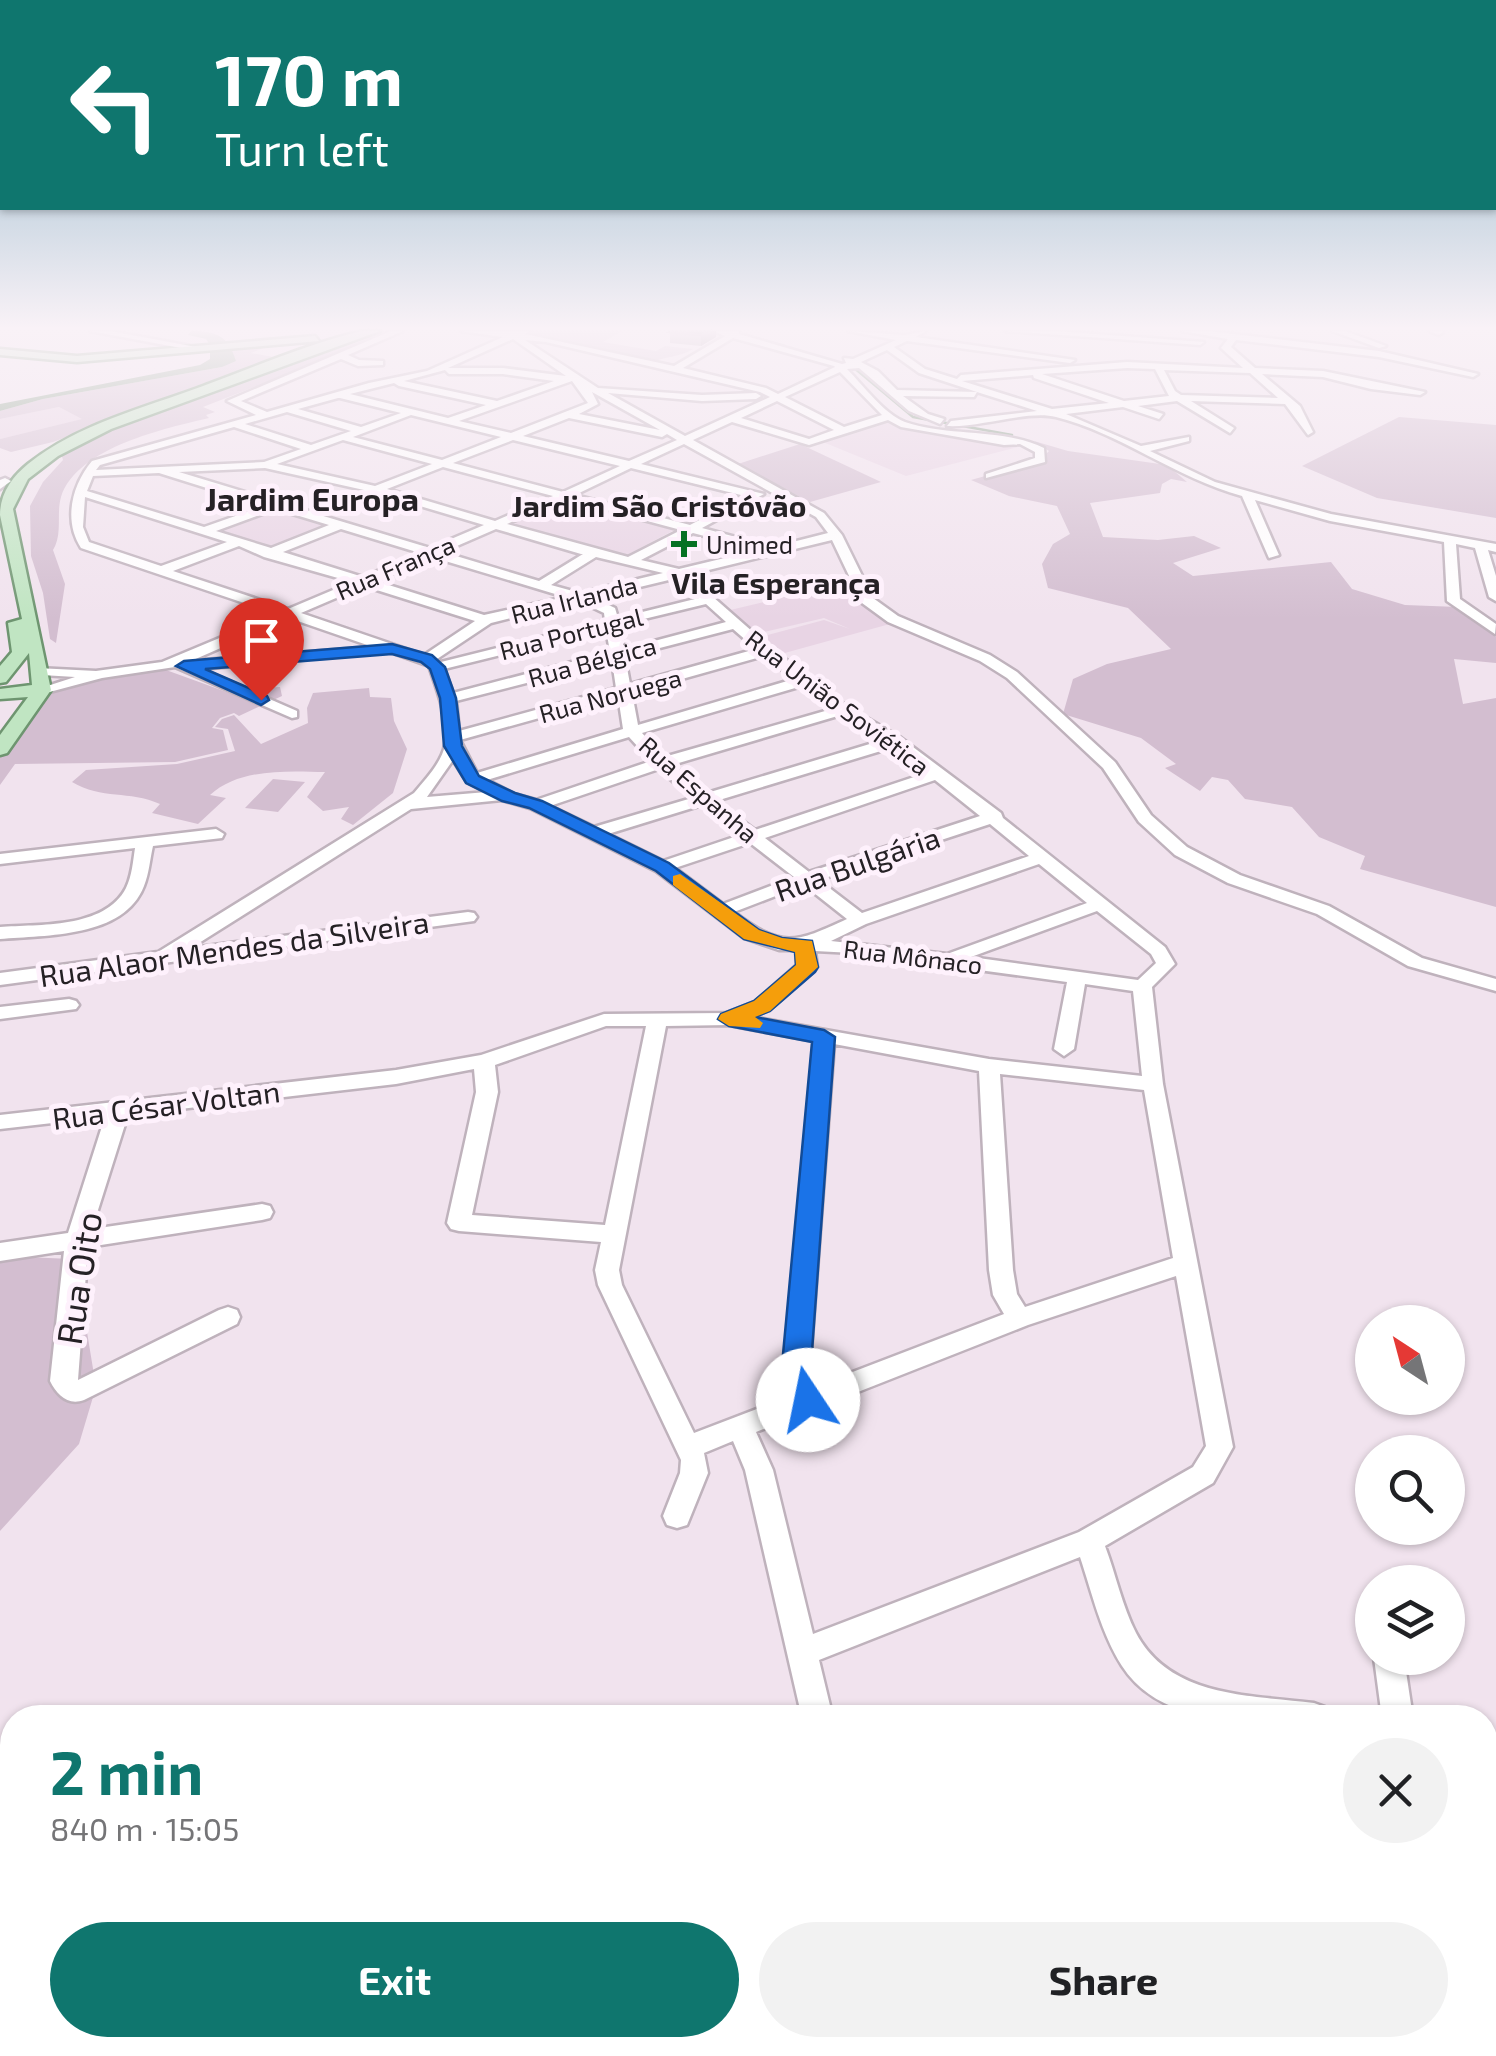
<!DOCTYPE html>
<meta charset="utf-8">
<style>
body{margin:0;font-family:"Exo 2",sans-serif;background:#f2f2f2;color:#202124;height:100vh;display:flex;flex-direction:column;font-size:38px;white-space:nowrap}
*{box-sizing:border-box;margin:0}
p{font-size:32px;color:#757577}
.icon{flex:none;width:55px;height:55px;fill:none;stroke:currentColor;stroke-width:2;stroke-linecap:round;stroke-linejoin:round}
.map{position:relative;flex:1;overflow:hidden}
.drawer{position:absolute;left:0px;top:1705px;width:1498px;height:352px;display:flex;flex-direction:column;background:#fff;border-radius:40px 40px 0 0;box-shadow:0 2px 8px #0004}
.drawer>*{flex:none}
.banner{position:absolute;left:0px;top:0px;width:1498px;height:210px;box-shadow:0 2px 8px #0004;background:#0f766e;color:#fff;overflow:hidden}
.needle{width:65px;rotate:324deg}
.tools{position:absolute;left:1355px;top:1305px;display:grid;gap:20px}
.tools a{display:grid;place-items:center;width:110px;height:110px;border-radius:50%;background:#fff;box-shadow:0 2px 8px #0004;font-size:50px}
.pin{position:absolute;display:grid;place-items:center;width:85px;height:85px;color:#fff;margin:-102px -42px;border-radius:50% 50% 50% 0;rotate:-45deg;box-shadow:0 0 10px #0007}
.pin .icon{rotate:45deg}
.me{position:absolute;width:110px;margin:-55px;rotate:349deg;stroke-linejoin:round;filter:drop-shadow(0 0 8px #0008)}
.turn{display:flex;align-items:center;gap:35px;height:210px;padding:0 50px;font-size:45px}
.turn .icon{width:130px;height:130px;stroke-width:2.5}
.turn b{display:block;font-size:70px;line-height:85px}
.round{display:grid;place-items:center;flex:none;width:105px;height:105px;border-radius:52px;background:#f2f2f2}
.headline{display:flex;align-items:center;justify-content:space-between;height:170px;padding:0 50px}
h1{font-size:60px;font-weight:700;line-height:75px;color:#0f766e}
.action{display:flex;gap:20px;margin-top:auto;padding:20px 50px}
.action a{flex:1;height:115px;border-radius:60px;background:#0f766e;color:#fff;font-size:40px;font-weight:700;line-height:115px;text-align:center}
.action a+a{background:#f2f2f2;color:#202124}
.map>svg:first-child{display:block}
.built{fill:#e8d4e4}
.green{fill:#d3bed0}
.water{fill:#879f88}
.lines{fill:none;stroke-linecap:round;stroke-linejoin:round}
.stream{stroke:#879f88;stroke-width:2.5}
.minor-casing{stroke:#bfb2bc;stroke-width:5}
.major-casing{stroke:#6e9570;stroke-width:5}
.minor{fill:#fff;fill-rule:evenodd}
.major{fill:#c0e5c2;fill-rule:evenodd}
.wall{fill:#9e8c9b}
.shaded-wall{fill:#7d687a}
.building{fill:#4b3448;stroke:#7d687a;stroke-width:2.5}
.route{fill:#1a73e8;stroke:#114b97;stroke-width:2.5}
.slow{fill:#f59e0b}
.poi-dot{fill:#067123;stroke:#fef1fc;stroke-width:4}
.labels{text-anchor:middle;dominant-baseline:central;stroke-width:10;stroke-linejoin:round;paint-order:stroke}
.far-poi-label{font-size:25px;fill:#252125;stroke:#fef1fc;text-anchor:start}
.far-street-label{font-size:25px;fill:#252125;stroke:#fef1fc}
.far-quarter-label{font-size:30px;font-weight:bold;fill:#252125;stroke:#fef1fc}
.street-label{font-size:30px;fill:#252125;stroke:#fef1fc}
.far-district-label{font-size:32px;font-weight:bold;fill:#252125;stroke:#fef1fc}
.near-street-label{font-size:35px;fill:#252125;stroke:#fef1fc}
</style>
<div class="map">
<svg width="1496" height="2056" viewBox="0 0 1496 2056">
<rect width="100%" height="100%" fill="#f1e3ee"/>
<path class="built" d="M59 407 83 419 0 439V419Z
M884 421 913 431 1022 446 906 476 823 442Z
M560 496 680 527 621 558 499 524Z
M277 508 333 526 268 550 214 532Z
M851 581 897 622 781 654 760 637 824 620 850 629 824 618 755 634 726 611Z"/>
<path class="green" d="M530 331H622L603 342 656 351 665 346 693 349C678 358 665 356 650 363L525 334Z
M393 333 203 407 215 412 206 415 209 418C167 428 77 447 61 497 56 514 63 534 53 550L65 584 56 643 50 639 43 593 31 556 30 506 43 482 63 460 61 453 91 436 370 334Z
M273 344 251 353 279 358 53 442 11 452 0 448V439L82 419 59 407 0 419V411L43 399 222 367 227 347Z
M1399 417 1496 425V518L1377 498 1302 466Z
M1034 441 1068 451 1167 465 1187 482 1171 479 1162 484 1160 493 1090 503 1103 537 1158 540 1194 536 1221 548 1173 563 1193 576 1331 562 1352 589 1405 605 1458 607 1496 637V663L1454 659 1463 704 1496 698V907L1360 869 1365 856 1319 837 1292 807 1245 799 1228 780 1212 777 1200 791 1165 768 1176 764 1141 738 1063 714 1073 679 1107 664 1171 649 1128 608 1048 588 1042 564 1053 544 1070 534 1057 506 1009 496 971 480 1039 461 1049 451Z
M800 444 881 482 810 502 738 464Z
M166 670 235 695 244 693 243 689 280 687 282 696 239 716 234 713 220 718 212 728 223 730 228 750 175 762 15 764 0 785V749L43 696 97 677Z
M369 688 370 697 391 698 394 721 407 749 393 793 353 825 341 819 349 807 323 811 307 797 325 772C288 771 239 768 210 795L226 798 198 824 152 813 160 804C129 790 102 800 72 782L86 770 177 764 235 751 228 729 215 727 222 719 234 715 261 744 308 723 307 708 313 693Z
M273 779 305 782 278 812 245 808Z
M24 1257 72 1259 86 1274 87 1332 96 1387 79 1444 0 1531V1263Z"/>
<path class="water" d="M191 331C218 331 228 336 236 361L222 367 43 399 0 411V404L200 365 210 359V345L206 339 188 335Z"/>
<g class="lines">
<path class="stream" d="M746 335 784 346
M793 349 835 362
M853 367 913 417 1012 435"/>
<g class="minor-casing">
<path id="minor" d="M90 331H110L196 347 192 350Z
M391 331H403L348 355 359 360 383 361V365L358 366 341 359 241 401 267 412 369 383 427 371 503 337 461 331H529L525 334 674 366 725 336 713 331H739V334L842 364 846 363 844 358 853 359 896 340 848 331 905 335 926 331 916 337 1075 360 1070 363 907 341 894 347 925 369 957 379 961 375 1127 362 1243 368 1221 348 1228 339 1182 331H1208L1379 351 1478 374 1473 377 1379 357 1236 340 1231 347 1255 368 1323 371 1425 392 1420 395 1371 389 1323 377 1262 374 1300 406 1313 432 1308 435 1285 404 1191 401 1234 428 1230 433 1177 401 1138 406 1163 414 1159 419 1123 407 1066 414 1141 446 1189 437V441L1150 451 1215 482 1331 514 1496 544V552L1488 550 1496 576V601L1489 597 1475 548 1456 544 1460 599 1496 624 1495 634 1447 601 1444 542 1330 521 1255 500 1279 555 1269 558 1242 496C1176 478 1118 432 1056 417 1028 410 979 428 947 426L951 421 1037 411 977 392 974 397 903 396 928 414 944 419 940 424 909 411 859 368 847 369C863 385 884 414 905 422 948 437 1004 428 1044 448L1045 462 986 478V474L1035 458V452L1020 444 1004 445 901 427 888 420 809 445 732 422 693 440 824 513 842 535 873 598 898 616 990 655 1017 672 1115 762 1151 815 1187 847 1240 875 1329 906 1422 958 1496 979V991L1408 966 1317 914 1228 883 1175 855 1139 822 1103 768 1007 678 980 661 888 622 862 603 832 540 688 575 771 648 848 707 901 738 1001 813 1003 818 1165 947 1175 964 1152 987 1163 1084 1233 1447 1213 1483 1105 1546C1116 1575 1122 1606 1136 1633 1170 1698 1251 1695 1314 1703L1325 1707 1329 1718C1261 1718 1165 1733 1122 1666 1101 1633 1092 1593 1080 1557L819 1660 833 1718H802L745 1470 733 1441 704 1453 708 1473 687 1525 677 1528 667 1525 663 1516 680 1473 681 1460 598 1285 595 1270 601 1242 459 1231 451 1229 447 1223 476 1092 474 1069 396 1084 128 1115 92 1229 262 1204 270 1206 273 1212 270 1218 262 1220 88 1247 78 1380 219 1310 228 1307 237 1310 240 1317 237 1324 84 1400C68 1406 57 1395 50 1381L64 1251 0 1261V1243L68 1233 105 1117 0 1129V1115L396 1070 481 1055 604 1014 726 1013 755 1002 797 965 796 950H779L744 938 656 871 530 808 502 800 411 809 191 948 468 912 474 913 477 917 474 921 0 985V973L158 952 414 793C425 780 442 762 445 745 449 720 437 689 429 666L387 651 201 669 297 711V717L292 718 175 667 102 678 42 694 35 690 75 677 42 675 37 674V668L96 671 162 662 277 614 81 548C63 520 72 485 92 461L256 415 227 401ZM733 338 834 366 835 367 778 394 766 388 683 368ZM513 339 566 376 503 368H448ZM525 340 546 342 760 392 770 397 685 436 608 393 702 401 756 399 761 396 756 393 702 395 598 388ZM887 350 919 373 977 392 897 390 878 371 861 362ZM1127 368 1155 369 1169 396 1124 401 1042 374ZM445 370 449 374H503L554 381 497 401 404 381ZM1164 370 1250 373 1278 398 1181 395 1175 391ZM840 372 882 415 844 427 785 397ZM1033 375 1034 378 1109 403 1052 409 962 381ZM572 381 588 403 511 433 459 421ZM394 383 399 386 486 405 448 418 350 394ZM592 392 660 430 579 414 598 404ZM338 398H340L401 413 361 427 298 409ZM777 401 834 430 809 439 741 418ZM287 412 351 431 311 445 245 424ZM411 415 501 437 442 460 353 437ZM569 418 662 437 667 434 677 440 629 461 523 436ZM234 427 301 449 264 462 96 470 100 465ZM343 440 432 464 375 486 277 464ZM513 440 620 466 563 492 453 463ZM684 444 816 517 828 533 773 547 702 528 764 494 641 464ZM443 467 553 496 495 521 387 489ZM265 468 364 490 308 511 179 472ZM631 468 745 496 690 525 575 495ZM159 473 264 506 204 527 87 491 93 476ZM376 493 484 525 430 548 320 515ZM85 497 227 542 161 566 89 542 83 527ZM565 499 681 530 628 557 507 524ZM276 509 329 525 271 548 216 531ZM341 529 420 553 363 577 283 552ZM496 529 581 554H583L539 581 443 552ZM693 533 758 550 679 569 641 560ZM239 546 264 557 352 582 288 609 173 571ZM432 557 565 597 484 615 376 581ZM596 557 663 573 580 593 551 585ZM677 578 699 598 618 618 615 608 594 598ZM364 586 475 621 424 655 301 613ZM579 601 604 613 605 621 441 662 437 659 491 623ZM706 604 726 622 624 649 619 625ZM289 618 373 647 191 661ZM606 629 610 652 453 693 444 669ZM733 629 756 649 630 684 625 657ZM764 656 794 679 638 725 632 693ZM612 661 616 688 459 731 456 701ZM802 686 832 709 664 757 642 733ZM618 696 623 729 477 773 460 740ZM841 715 883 740 707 793 672 765ZM629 737 651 761 536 800 514 794 487 780ZM894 747 926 773 755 830 716 801ZM453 760 467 782 487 792 427 797ZM659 769 692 798 594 827 550 806ZM935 780 980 816 809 872 765 838ZM702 805 740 835 663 861 608 834ZM990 824 1029 856 862 913 819 880ZM750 843 794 877 723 904 675 868ZM1039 864 1087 903 947 954 831 941 866 924ZM804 885 847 919C795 943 782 949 734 912ZM1097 911 1151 954 1156 963 1138 980 971 957ZM815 951 853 953 1067 982 1054 1049 1064 1056 1074 1049 1085 984 1133 991 1142 1076 989 1059 752 1017 769 1010 814 971 817 967ZM729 1025 814 1041 784 1365 793 1395 694 1433 622 1285 619 1270 666 1026ZM606 1026H646L605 1225 472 1215 498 1092 495 1065ZM834 1044 979 1071 989 1270 993 1295 1004 1314 816 1386 810 1365ZM1000 1074 1144 1090 1173 1258 1025 1307 1017 1294 1013 1270ZM1176 1276 1206 1446 1193 1467 1079 1532 813 1634 773 1470 756 1432 1028 1325Z
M1005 331H1055L1204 342 1200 345Z
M1332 331H1345L1386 346 1379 348Z
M1429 331H1443V332L1439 335Z
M5 478 11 481 0 489V480Z
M216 829 224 834 222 838 153 846C150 859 149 874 144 886 124 938 46 935 0 939V927C38 924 105 929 126 888 132 876 133 861 135 848L0 864V854Z
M69 999 76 1001 79 1005 76 1009 0 1019V1007Z
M1374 1658H1404L1413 1718H1382Z
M886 2045H922L925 2056H889Z
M989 2045H1032L1036 2056H993Z"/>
</g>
<g class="major-casing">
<path id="major" d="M362 331H380L111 429 58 456 28 479 13 509 51 690 7 753 0 755V735L28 697 0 699V689L32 685 29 653 6 682 0 683V666L12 652 8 623 22 619 0 515C0 494 12 477 28 464 78 424 144 408 203 386 255 367 307 344 362 331Z
M315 336 319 341 77 362 0 355V349L77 356Z"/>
</g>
<use href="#minor" class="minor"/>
<use href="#major" class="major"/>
</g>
<path class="wall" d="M670 332 716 337 701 346 670 343Z"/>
<path class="shaded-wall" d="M708 331H716V337L701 346V335Z"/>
<path class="building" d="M672 331H708L701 335 670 332Z"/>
<linearGradient id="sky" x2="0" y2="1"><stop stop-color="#81acc2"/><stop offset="0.53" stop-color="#f9f2f7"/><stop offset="1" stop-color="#f9f2f7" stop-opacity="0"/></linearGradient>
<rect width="1496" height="619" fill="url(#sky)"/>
<path class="route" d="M392 644 432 655 445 667 456 698 462 746 479 776 515 793 542 801 669 863 759 930 782 938 812 941 818 967 815 972 770 1011 755 1017 824 1030 835 1037 811 1365 822 1400 818 1409 808 1413 797 1409 782 1365 812 1042 729 1026 718 1019 721 1014 754 1001 796 965 795 952 744 939 656 871 529 808 502 801 466 783 444 746 440 698 430 669 421 662 392 654 205 669 267 696 269 700 261 705 176 666 184 661Z"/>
<path class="slow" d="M680 874 759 930 782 938 812 941 818 967 770 1011 755 1017 763 1023 760 1028 729 1026 718 1019 721 1014 754 1001 796 965 795 952 744 939 673 885V876Z"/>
<path class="poi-dot" d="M679 529h10v10h10v10h-10v10h-10v-10h-10v-10h10z"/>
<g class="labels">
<g class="far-poi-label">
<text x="706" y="544">Unimed</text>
</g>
<g class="far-street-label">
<text transform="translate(395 567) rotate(-23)">Rua França</text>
<text transform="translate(574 599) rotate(-14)">Rua Irlanda</text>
<text transform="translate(571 633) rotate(-14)">Rua Portugal</text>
<text transform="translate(592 661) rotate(-15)">Rua Bélgica</text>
<text transform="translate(610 695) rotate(-15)">Rua Noruega</text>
<text transform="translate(838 702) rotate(37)">Rua União Soviética</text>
<text transform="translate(699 789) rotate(41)">Rua Espanha</text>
<text transform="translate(913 956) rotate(7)">Rua Mônaco</text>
</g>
<g class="far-quarter-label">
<text x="659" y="505">Jardim São Cristóvão</text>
<text x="776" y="582">Vila Esperança</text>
</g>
<g class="street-label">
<text transform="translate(857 863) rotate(-19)">Rua Bulgária</text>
<text transform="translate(234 948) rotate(-8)">Rua Alaor Mendes da Silveira</text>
<text transform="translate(166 1104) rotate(-7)">Rua César Voltan</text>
</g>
<g class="far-district-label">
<text x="312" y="498">Jardim Europa</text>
</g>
<g class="near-street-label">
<text transform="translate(78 1278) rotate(-81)">Rua Oito</text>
</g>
</g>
</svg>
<div class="tools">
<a><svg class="needle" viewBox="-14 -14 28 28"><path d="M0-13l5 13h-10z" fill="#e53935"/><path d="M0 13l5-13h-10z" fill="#757577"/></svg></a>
<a><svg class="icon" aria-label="search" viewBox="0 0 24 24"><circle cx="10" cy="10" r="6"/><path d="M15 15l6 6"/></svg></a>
<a><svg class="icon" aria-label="layers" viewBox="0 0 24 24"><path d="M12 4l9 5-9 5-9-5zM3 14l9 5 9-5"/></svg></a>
</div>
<div class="pin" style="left:261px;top:700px;background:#d93025"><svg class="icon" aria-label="arrive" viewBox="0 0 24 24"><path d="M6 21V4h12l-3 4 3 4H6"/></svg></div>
<svg class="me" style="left:808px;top:1400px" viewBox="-20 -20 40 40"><circle r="19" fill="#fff"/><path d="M0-13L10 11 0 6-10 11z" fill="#1a73e8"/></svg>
<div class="banner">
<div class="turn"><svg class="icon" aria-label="left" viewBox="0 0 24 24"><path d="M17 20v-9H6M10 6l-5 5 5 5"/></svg><div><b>170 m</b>Turn left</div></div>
</div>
<section class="drawer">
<div class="headline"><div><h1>2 min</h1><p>840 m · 15:05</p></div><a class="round"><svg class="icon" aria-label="close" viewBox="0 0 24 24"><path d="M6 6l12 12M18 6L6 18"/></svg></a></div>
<div class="action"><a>Exit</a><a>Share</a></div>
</section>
</div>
